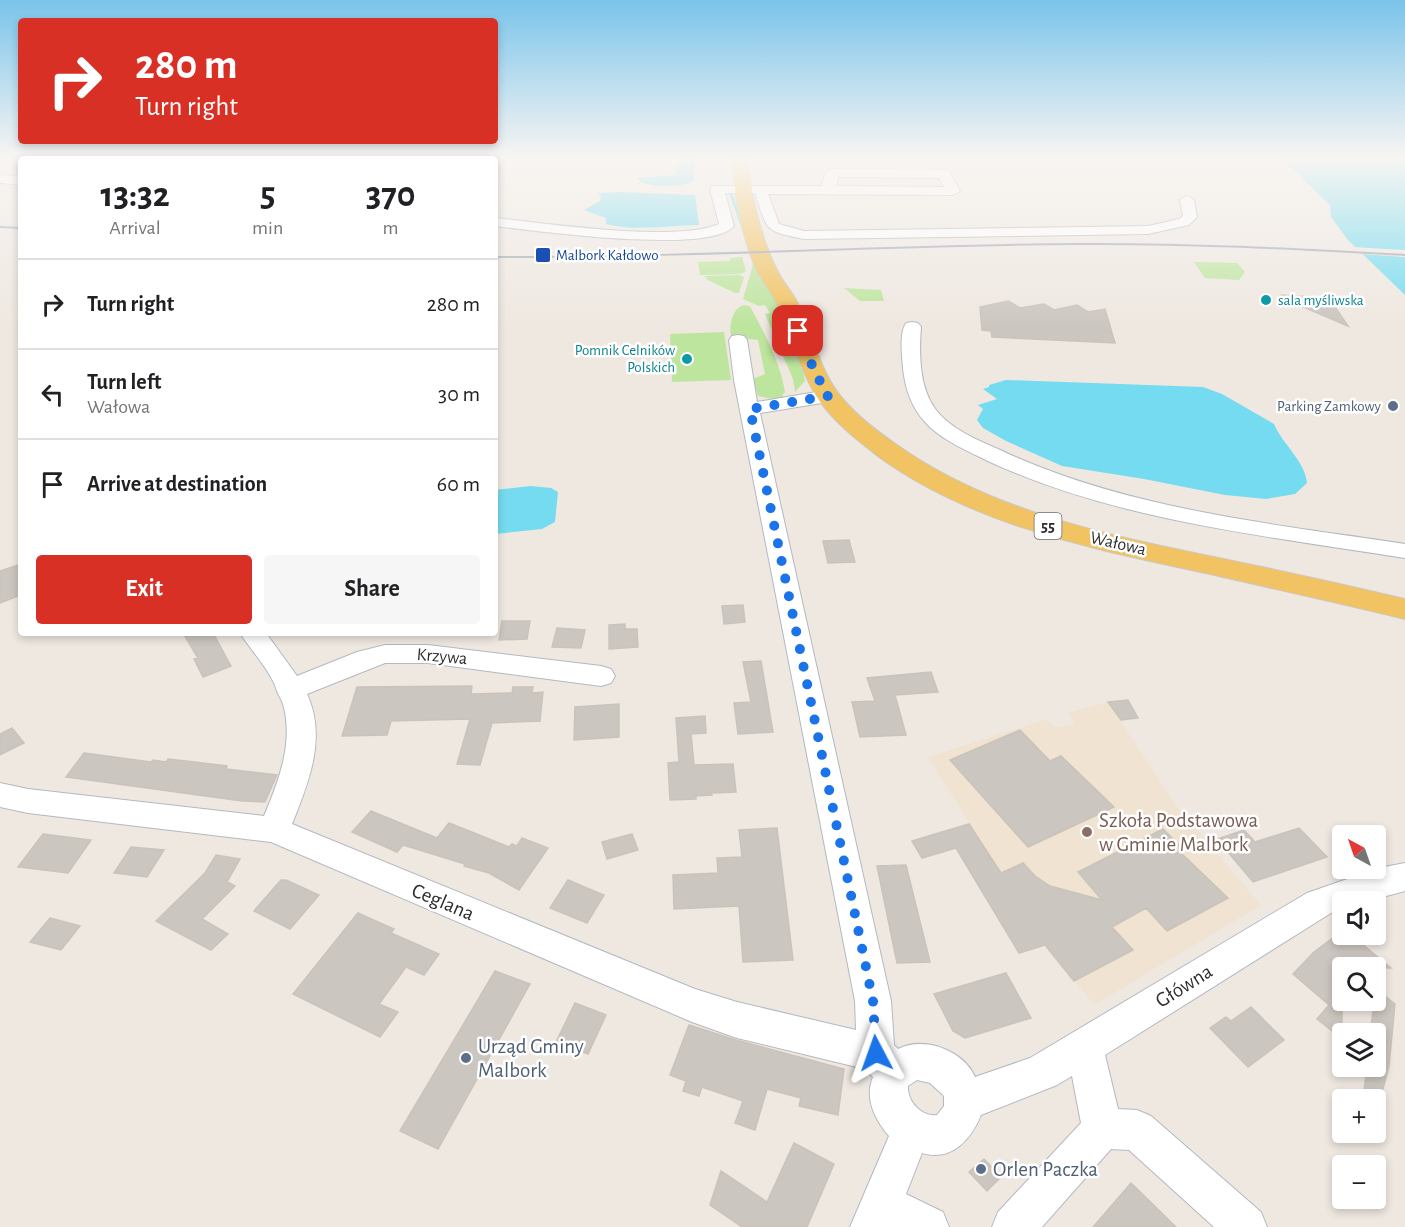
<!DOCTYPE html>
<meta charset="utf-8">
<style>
body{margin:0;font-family:"Alegreya Sans",sans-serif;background:#f6f6f6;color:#202124;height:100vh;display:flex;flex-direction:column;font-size:22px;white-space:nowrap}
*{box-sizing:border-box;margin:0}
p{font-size:20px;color:#757577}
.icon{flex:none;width:33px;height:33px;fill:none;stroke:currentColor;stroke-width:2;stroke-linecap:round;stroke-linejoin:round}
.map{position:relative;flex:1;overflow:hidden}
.sheet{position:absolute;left:18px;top:156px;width:480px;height:480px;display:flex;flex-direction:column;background:#fff;border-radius:6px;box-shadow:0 3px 9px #0003}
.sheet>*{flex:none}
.guide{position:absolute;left:18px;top:18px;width:480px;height:126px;border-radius:6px;box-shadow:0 3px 9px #0003;background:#d93025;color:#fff;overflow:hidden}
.needle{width:39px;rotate:320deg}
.controls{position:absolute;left:1332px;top:825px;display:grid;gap:12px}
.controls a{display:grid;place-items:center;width:54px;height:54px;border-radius:6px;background:#fff;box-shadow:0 3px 9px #0003;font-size:30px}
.pin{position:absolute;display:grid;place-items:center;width:51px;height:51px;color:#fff;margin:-26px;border-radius:12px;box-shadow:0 3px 9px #0006}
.me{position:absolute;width:66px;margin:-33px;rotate:356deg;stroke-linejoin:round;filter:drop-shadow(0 0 4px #0008)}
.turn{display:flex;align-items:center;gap:21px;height:126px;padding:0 18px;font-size:27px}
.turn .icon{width:78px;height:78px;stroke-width:2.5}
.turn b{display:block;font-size:42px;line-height:51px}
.eta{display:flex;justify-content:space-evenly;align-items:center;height:102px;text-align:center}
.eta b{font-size:36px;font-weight:700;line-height:42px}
.cta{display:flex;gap:12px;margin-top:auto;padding:12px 18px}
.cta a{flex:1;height:69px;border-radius:6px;background:#d93025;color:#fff;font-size:24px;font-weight:700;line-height:69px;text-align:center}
.cta a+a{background:#f6f6f6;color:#202124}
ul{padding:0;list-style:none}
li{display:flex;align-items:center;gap:18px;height:90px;padding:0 18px;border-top:2px solid #e0e0e0}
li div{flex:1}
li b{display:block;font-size:22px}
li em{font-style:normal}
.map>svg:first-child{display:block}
.education{fill:#f0e3d1}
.green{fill:#bde59e}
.water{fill:#75dbf0}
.pier{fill:#efe8e1}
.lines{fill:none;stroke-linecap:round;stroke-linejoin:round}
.stream{stroke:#75dbf0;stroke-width:3}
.building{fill:#cbc6bf;stroke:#cbc3ba;stroke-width:1.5}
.minor-casing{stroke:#b4b8c1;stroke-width:2}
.major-casing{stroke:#c9c9c9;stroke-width:2}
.minor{fill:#fff;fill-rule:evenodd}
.major{fill:#f1c363;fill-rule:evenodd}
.rail{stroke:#a3a8b8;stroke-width:2}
.route{stroke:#1a73e8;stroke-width:10;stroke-dasharray:0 18}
.transit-dot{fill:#1a4fb4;stroke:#fff;stroke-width:2}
.culture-dot{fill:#0f9aa8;stroke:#fff;stroke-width:2}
.service-dot{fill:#5c6f8a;stroke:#fff;stroke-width:2}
.education-dot{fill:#8d6e63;stroke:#fff;stroke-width:2}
.labels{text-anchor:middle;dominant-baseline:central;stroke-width:5;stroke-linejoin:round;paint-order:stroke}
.far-transit-label{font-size:15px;fill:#164399;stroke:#fff;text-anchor:start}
.far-culture-label{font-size:15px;fill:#0d838f;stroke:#fff;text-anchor:start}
.far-service-label{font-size:15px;fill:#4e5e75;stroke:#fff;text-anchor:end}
.shield{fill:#fff;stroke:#6d6d6d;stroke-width:1.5}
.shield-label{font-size:16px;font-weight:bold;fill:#2e2e2e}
.street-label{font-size:18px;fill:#2e2e2e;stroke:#fff}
.near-education-label{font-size:21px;fill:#785e54;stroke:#fff;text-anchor:start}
.near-street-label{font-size:21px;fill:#2e2e2e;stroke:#fff}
.near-service-label{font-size:21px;fill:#4e5e75;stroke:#fff;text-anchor:start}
</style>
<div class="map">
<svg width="1405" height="1227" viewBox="0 0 1405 1227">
<rect width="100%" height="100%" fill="#efe8e1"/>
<path class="education" d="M1108 702 1176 805 1261 905 1094 1005 1045 945 928 757 1047 719 1056 728 1075 723 1067 713Z"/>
<path class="green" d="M742 257 746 271 740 274 700 275 698 262 730 261V258Z
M754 261H761L803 372 805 381 795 392 793 379 765 314 770 313 765 305 759 306 743 299Z
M1194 262 1237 263 1245 272 1239 280 1205 278Z
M739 275 744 277 739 293H735L706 279 707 278 704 276Z
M844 288 881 290 884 301H860Z
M744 305 750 306C764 333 780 361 785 392L782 395 784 397 772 399 758 396 753 379 765 374 758 340 731 337C729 325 732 308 744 305Z
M724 332 731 380 672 382 670 334Z"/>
<path class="water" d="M682 156H696L693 182C680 187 646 189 637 178L675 175Z
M1279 156H1405V295L1348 240 1331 217 1330 205Z
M619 192 695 195 699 225C669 225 636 232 606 224V218L584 210 600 201 601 196 598 193Z
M1006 380 1203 387 1222 394 1274 424C1283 445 1305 461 1307 483L1295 494 1266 499 1225 495 1144 479 1062 466 1006 441 983 428 977 420 983 409 978 405 997 399 983 389 989 387V385Z
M531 486 551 488 558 492 555 522 542 529 495 534V490Z"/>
<path class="pier" d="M1352 247 1405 250V257L1359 254Z"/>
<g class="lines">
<path class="stream" d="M731 194 744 231"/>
</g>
<path class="building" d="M1281 295 1329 298 1348 326 1280 297Z
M1008 301 1020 308 1044 304 1054 310 1077 305 1088 312 1105 309 1115 343 992 337 991 331 982 330 980 307Z
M849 540 855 562 828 563 823 541Z
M21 564V595L0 603V571Z
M743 605 745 622 724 624 722 606Z
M502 621H530L527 639 499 640Z
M625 624V629H637L638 647 609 649V625Z
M557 628 585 630 581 648 552 647Z
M183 633H213L231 666 203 677 194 659 198 658Z
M761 661 773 732 738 734 734 703 751 702 743 662Z
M931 672 938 692 895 695 906 735 860 737 852 702 875 701 867 678Z
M472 686 471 694 512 693 513 687H533L532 693 543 692 540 721 492 723 480 765 457 764 470 719 391 721 387 735 342 736 357 687Z
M1128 700 1138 718 1121 720 1108 702Z
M619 704V737L574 740 575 707Z
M705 716 706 733 691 734 694 765 733 764 736 792 711 793 712 795 696 796V799L670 800 668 763 679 762 676 718Z
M12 728 24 743 0 755V734Z
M1020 730 1050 761 1061 756 1114 807 1028 847 950 760Z
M84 753 151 762 153 760 166 762 168 759 186 761 227 766 226 769 277 775 265 802 242 801 66 777Z
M371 811 437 838 449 823 509 847 512 844 517 846 522 838 548 848 519 890 489 873 464 866 465 864 403 845 397 852 352 832Z
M969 824 1001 873 1023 863 1035 876 1050 886 1102 900 1078 872 1163 829 1184 850 1180 852 1228 898 1167 931 1146 908 1112 927 1133 950 1074 981 1045 945 1019 953 956 848 922 858 912 841Z
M777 828 793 960 743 962 739 906 674 909 673 875 718 873 717 858 742 857 739 830Z
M1299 828 1327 857 1253 882 1217 839 1244 830 1255 842Z
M43 834 91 840 68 873 18 867Z
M632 834 638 850 607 859 602 842Z
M131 847 164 850 147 877 114 873Z
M216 855 240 859 227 882 235 886 202 919 228 934 211 950 156 921 205 873Z
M906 865 930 962 897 963 877 866Z
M281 880H286L319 895 290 929 254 911Z
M568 880 604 895 587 923 550 908Z
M358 913 394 929 391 933 439 954 424 975 406 967 379 1004 398 1012 380 1037 293 994Z
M50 918 80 926 61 950 30 942Z
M1342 931V934H1350L1391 968H1342V994L1333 1002 1342 1010V1039L1317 1019 1329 1005 1293 974 1314 952Z
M495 971 530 984 438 1149 400 1131Z
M1006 973 1031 1018 965 1038 953 1031 934 994Z
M1376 989 1395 1004 1389 1066 1380 1100H1363L1367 1066H1376V1034H1370Z
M575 1003 606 1015 588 1054 556 1042Z
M1251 1007 1284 1040 1248 1067 1210 1028 1226 1017 1231 1021Z
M689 1025 736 1040 844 1069 838 1115 799 1106 801 1098 767 1089 755 1130 735 1123 743 1101 702 1087 699 1096 683 1091 686 1081 670 1075Z
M794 1143 834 1164 807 1227H742L710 1205 721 1171 767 1202Z
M984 1159 1001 1177 987 1191 969 1172Z
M1131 1183 1176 1227H1093Z"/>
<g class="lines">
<g class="minor-casing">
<path id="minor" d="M832 169 944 170 949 171 960 191 953 195 768 194 779 224 804 231 1148 226 1179 219 1183 216 1180 200 1187 196 1194 200 1197 217 1189 225 1148 234 804 239C764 231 768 232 755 193H725L734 226C710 255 536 231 495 226V218C545 223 677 243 719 224L710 189 712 186H822L825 173ZM838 177 939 178 944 187 836 186Z
M0 175 21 177V185L0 183Z
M912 322 918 323 921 327C919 354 919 388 936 410 951 429 977 440 998 449 1124 509 1268 523 1405 544V558C1266 536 1119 521 990 462 968 451 941 440 925 422 911 407 905 388 903 368 902 355 899 334 906 323Z
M738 335 744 336 747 340 757 402 828 390 835 392 838 396 835 400 828 402 760 413 891 1001 894 1045 898 1049C924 1036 963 1050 975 1077L1030 1058 1307 893 1379 868 1405 863V891L1364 902H1342V909L1331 913 1105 1055 1118 1109 1137 1110 1151 1116 1261 1212 1267 1227H1214L1129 1150 1111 1149 1042 1227H992L998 1212 1081 1123 1072 1076 1057 1085 981 1115C971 1140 951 1162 922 1153L906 1194 943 1212 949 1227H850L889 1136C875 1120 864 1098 873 1077L865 1069 737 1038 692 1022 271 842 28 813 0 807V783L28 789 264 816C279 780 294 742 283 704 281 698 277 693 276 688 270 670 250 649 240 633H266L297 676 357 652 385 645H428L601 666 611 669 615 676 611 683 601 686 428 663H385L307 694C327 737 309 782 292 824L695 989 737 1002 856 1030 855 1001 734 380 729 340 732 336ZM917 1080 930 1083 944 1096V1106L937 1115C921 1117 907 1101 908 1086Z"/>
</g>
<g class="major-casing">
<path id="major" d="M732 156H748C751 195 759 234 777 270 782 281 790 289 796 300 813 331 818 370 842 398 858 417 877 431 897 445 995 514 1113 536 1228 560 1287 572 1346 585 1405 599V619C1340 603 1275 589 1210 574 1096 549 976 527 879 457 860 442 840 427 825 408 800 377 794 337 776 302 771 291 763 282 757 271 741 235 734 195 732 156Z"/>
</g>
<use href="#minor" class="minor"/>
<use href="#major" class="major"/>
<path class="rail" d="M0 227 21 228
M495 257C689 258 882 245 1076 244 1186 243 1295 249 1405 255"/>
</g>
<linearGradient id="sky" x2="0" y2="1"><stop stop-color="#7ac4eb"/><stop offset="0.48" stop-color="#f8f5f2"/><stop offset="1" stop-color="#f8f5f2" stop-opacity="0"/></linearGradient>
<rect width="1405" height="328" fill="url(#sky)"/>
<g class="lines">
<path class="route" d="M798 331 814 370 828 396 750 409 873 1001 876 1053"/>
</g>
<rect class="transit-dot" x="535" y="247" width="16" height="16" rx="3"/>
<g class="culture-dot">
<circle cx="1266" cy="300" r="6"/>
<circle cx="687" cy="359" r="6"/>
</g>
<g class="service-dot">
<circle cx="1393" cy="406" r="6"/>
<circle cx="466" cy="1058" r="6"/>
<circle cx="981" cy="1169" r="6"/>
</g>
<circle class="education-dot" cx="1087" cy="832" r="6"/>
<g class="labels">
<g class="far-transit-label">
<text x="556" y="255">Malbork Kałdowo</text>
</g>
<g class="far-culture-label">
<text x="1278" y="300">sala myśliwska</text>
<text x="675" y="350" text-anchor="end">Pomnik Celników<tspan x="675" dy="17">Polskich</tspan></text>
</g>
<g class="far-service-label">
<text x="1381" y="406">Parking Zamkowy</text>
</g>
<rect class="shield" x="1034.5" y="513" width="27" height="26" rx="4.5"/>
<g class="shield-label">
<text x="1048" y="526">55</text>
</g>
<g class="street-label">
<text transform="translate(1118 544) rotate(13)">Wałowa</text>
<text transform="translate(442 657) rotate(5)">Krzywa</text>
</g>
<g class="near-education-label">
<text x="1099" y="820">Szkoła Podstawowa<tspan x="1099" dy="24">w Gminie Malbork</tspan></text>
</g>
<g class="near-street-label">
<text transform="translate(443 902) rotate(23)">Ceglana</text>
<text transform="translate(1184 986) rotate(-32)">Główna</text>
</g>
<g class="near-service-label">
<text x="478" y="1046">Urząd Gminy<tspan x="478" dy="24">Malbork</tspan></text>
<text x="993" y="1169">Orlen Paczka</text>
</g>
</g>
</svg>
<div class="controls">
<a><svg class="needle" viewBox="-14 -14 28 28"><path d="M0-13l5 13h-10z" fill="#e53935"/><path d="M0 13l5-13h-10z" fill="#757577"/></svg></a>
<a><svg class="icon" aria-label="sound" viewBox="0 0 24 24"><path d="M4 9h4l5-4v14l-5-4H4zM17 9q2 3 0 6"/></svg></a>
<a><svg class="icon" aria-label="search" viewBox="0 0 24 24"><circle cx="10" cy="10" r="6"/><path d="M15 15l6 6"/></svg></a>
<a><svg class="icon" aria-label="layers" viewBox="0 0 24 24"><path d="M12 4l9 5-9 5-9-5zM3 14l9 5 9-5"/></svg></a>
<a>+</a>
<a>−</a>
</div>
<div class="pin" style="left:798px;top:331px;background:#d93025"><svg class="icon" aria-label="arrive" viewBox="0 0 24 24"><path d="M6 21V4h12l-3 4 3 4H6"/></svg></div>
<svg class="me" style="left:876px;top:1053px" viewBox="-20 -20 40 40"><path d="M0-17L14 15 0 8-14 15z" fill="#1a73e8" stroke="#fff" stroke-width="4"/></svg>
<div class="guide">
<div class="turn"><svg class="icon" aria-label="right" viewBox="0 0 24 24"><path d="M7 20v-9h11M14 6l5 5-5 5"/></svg><div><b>280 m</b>Turn right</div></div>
</div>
<section class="sheet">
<div class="eta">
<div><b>13:32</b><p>Arrival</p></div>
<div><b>5</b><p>min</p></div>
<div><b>370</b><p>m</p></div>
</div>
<ul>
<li><svg class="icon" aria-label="right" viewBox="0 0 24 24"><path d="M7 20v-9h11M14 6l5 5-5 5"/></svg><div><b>Turn right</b></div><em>280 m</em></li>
<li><svg class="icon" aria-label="left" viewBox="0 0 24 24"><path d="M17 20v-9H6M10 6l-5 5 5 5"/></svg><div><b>Turn left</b><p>Wałowa</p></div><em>30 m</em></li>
<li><svg class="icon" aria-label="arrive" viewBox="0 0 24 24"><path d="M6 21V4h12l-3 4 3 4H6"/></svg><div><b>Arrive at destination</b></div><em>60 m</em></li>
</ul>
<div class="cta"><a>Exit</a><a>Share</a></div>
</section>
</div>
